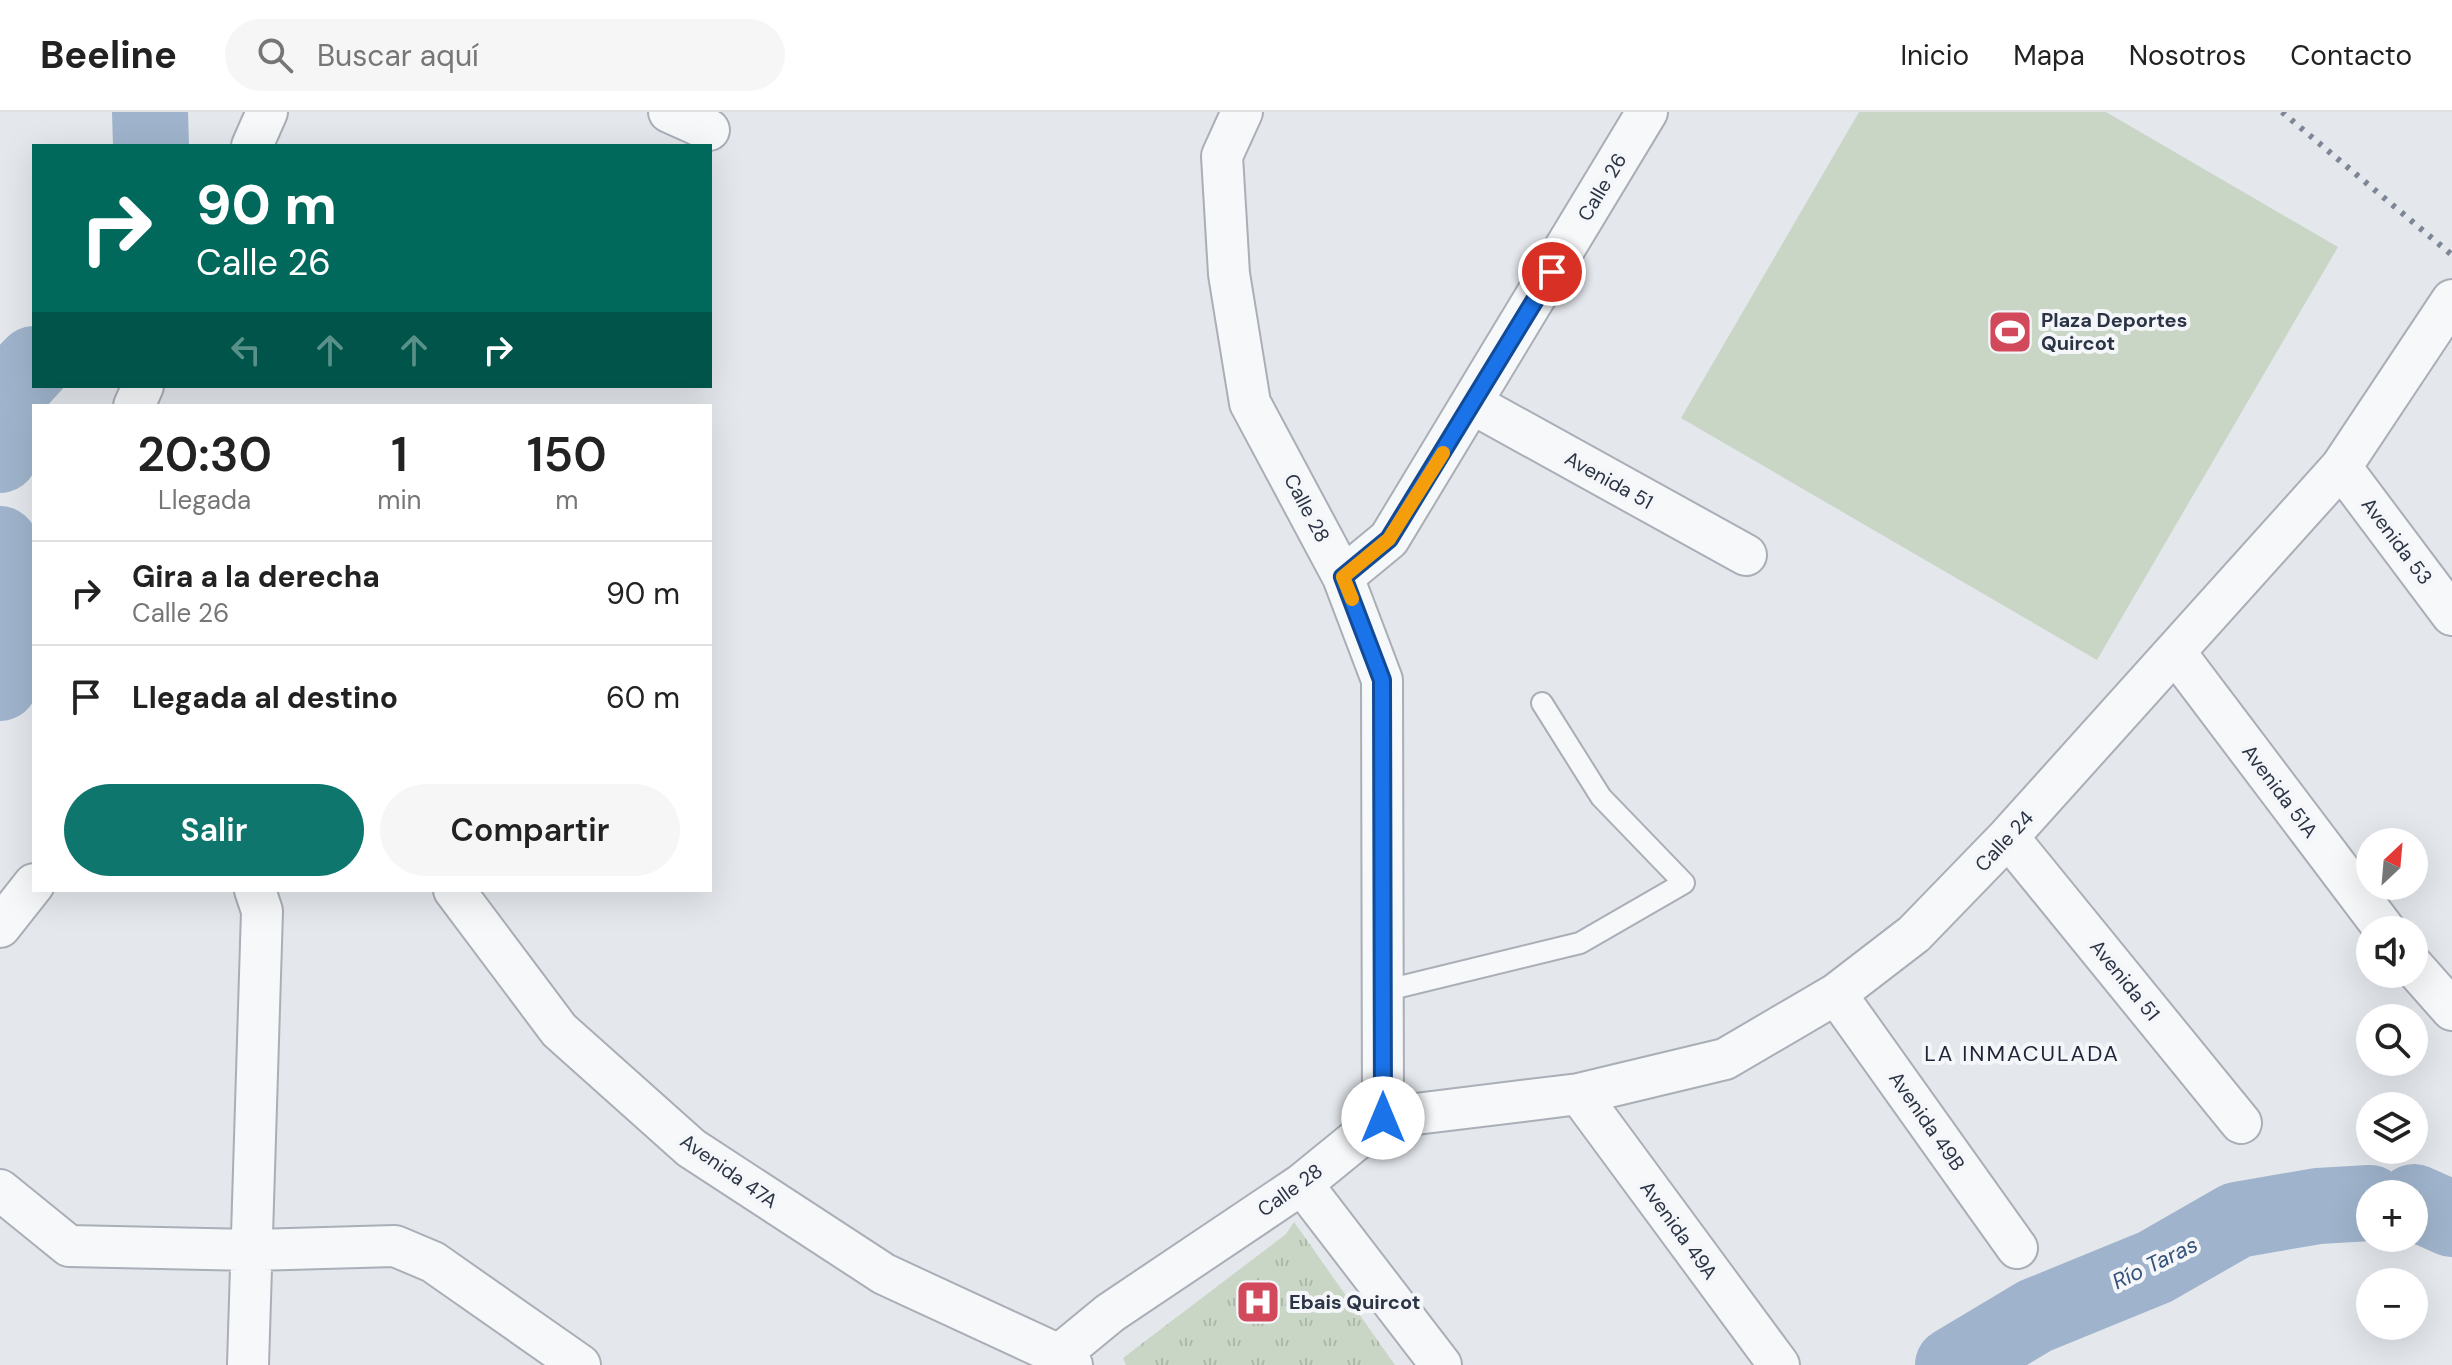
<!DOCTYPE html>
<html lang="es">
<meta charset="utf-8">
<style>
body{margin:0;font-family:"DM Sans",sans-serif;background:#f6f6f6;color:#222;height:100vh;display:flex;flex-direction:column;font-size:30px;white-space:nowrap}
*{box-sizing:border-box;margin:0}
p{font-size:26px;color:#767676}
.icon{flex:none;width:44px;height:44px;fill:none;stroke:currentColor;stroke-width:2;stroke-linecap:round;stroke-linejoin:round}
.map{position:relative;flex:1;overflow:hidden}
.panel{position:absolute;left:32px;top:292px;width:680px;height:488px;display:flex;flex-direction:column;background:#fff;border-radius:0px;box-shadow:0 8px 32px #0002}
.panel>*{flex:none}
.banner{position:absolute;left:32px;top:32px;width:680px;height:244px;border-radius:0px;box-shadow:0 8px 32px #0002;background:#00695c;color:#fff;overflow:hidden}
.needle{width:52px;rotate:26deg}
.tools{position:absolute;left:2356px;top:716px;display:grid;gap:16px}
.tools a{display:grid;place-items:center;width:72px;height:72px;border-radius:50%;background:#fff;box-shadow:0 8px 32px #0002;font-size:40px}
.pin{position:absolute;display:grid;place-items:center;width:68px;height:68px;color:#fff;margin:-34px;border:4px solid #fff;border-radius:50%;box-shadow:0 2px 8px #0007}
.me{position:absolute;width:88px;margin:-44px;rotate:0deg;stroke-linejoin:round;filter:drop-shadow(0 0 6px #0008)}
.turn{display:flex;align-items:center;gap:28px;height:168px;padding:0 32px;font-size:36px}
.turn .icon{width:104px;height:104px;stroke-width:2.5}
.turn b{display:block;font-size:56px;line-height:68px}
.lanes{display:flex;align-items:center;height:76px;padding:0 32px;background:#0003;justify-content:center;gap:40px;direction:ltr}
.lanes .off{opacity:.35}
.eta{display:flex;justify-content:space-evenly;align-items:center;height:136px;text-align:center}
.eta b{font-size:48px;font-weight:600;line-height:56px}
.primary-button{display:flex;gap:16px;margin-top:auto;padding:16px 32px}
.primary-button a{flex:1;height:92px;border-radius:48px;background:#0f766e;color:#fff;font-size:32px;font-weight:600;line-height:92px;text-align:center}
.primary-button a+a{background:#f6f6f6;color:#222}
ul{padding:0;list-style:none}
li{display:flex;align-items:center;gap:24px;height:104px;padding:0 32px;border-top:2px solid #e0e0e0}
li div{flex:1}
li b{display:block;font-size:30px}
li em{font-style:normal}
header{display:flex;align-items:center;gap:48px;box-sizing:border-box;height:112px;padding:0 40px;background:#fff;border-bottom:2px solid #e0e0e0}
header strong{font-size:38px}
nav{display:flex;gap:44px;margin-inline-start:auto;font-size:28px}
.search{width:560px;height:72px;background:#f6f6f6;display:flex;align-items:center;gap:20px;box-sizing:border-box;padding:0 28px;border-radius:44px;color:#767676;font-size:30px}
.map>svg:first-child{display:block}
.green{fill:#c9d6c5}
.park{fill:url(#park-tufts)}
.lines{fill:none;stroke-linecap:round;stroke-linejoin:round}
.river{stroke:#9fb4cc;stroke-width:76}
.lane-casing{stroke:#a9aeb7;stroke-width:24}
.street-casing{stroke:#a9aeb7;stroke-width:44}
.lane{stroke:#f7f8fa;stroke-width:20}
.street{stroke:#f7f8fa;stroke-width:40}
.rail{stroke:#7d8696;stroke-width:6;stroke-dasharray:4 8;stroke-linecap:butt}
.route-casing{stroke:#114b97;stroke-width:20}
.route{stroke:#1a73e8;stroke-width:14}
.slow{stroke:#f59e0b;stroke-width:14}
.labels{text-anchor:middle;dominant-baseline:central;stroke-width:8;stroke-linejoin:round;paint-order:stroke}
.street-label{font-size:20px;fill:#2b3445;stroke:#f4f6f9}
.poi-label{font-size:20px;font-weight:bold;fill:#2b3445;stroke:#f4f6f9;text-anchor:start}
.neighbourhood-label{font-size:22px;letter-spacing:2px;fill:#1d2536;stroke:#f4f6f9}
.water-label{font-size:22px;font-style:italic;fill:#34527a;stroke:#f4f6f9}
</style>
<header>
<strong>Beeline</strong>
<div class="search"><svg class="icon" aria-label="search" viewBox="0 0 24 24"><circle cx="10" cy="10" r="6"/><path d="M15 15l6 6"/></svg>Buscar aquí</div>
<nav><a>Inicio</a><a>Mapa</a><a>Nosotros</a><a>Contacto</a></nav>
</header>
<div class="map">
<svg width="2452" height="1253" viewBox="0 0 2452 1253">
<defs>
<pattern id="park-tufts" width="24" height="20" patternUnits="userSpaceOnUse" patternTransform="scale(2)"><rect width="24" height="20" fill="#c9d6c5"/><path d="M3 7l-1-3M5 7V3M7 7l1-3M15 17l-1-3M17 17v-4M19 17l1-3" fill="none" stroke="#adb8ab"/></pattern>
</defs>
<rect width="100%" height="100%" fill="#e4e7ec"/>
<path class="green" d="M1859 0H2106L2338 135 2097 548 1681 306Z"/>
<path class="park" d="M1294 1110 1395 1253H1126L1123 1246 1286 1122Z"/>
<g class="lines">
<path class="river" d="M150 0 151 34
M0 343 9 279 34 252
M0 432 6 559 0 571
M2414 1090 2452 1107
M1953 1253 2035 1204 2155 1155 2237 1108 2318 1094 2370 1091"/>
<g class="lane-casing">
<path id="lane" d="M1383 879 1580 831 1684 771 1601 685 1542 591"/>
</g>
<g class="street-casing">
<path id="street" d="M669 0 709 18
M1242 0 1222 44 1229 162 1250 291 1343 465 1382 568 1383 1006
M252 34 267 0
M1473 292 1746 443
M134 294 143 274
M2341 355 2452 503
M1343 465 1389 427 1647 0
M2175 540 2385 818
M2008 725 2241 1011
M454 778 559 918 691 1036 884 1162 1059 1243 1072 1253
M0 815 34 772
M2414 855 2452 898
M1836 882 2017 1136
M1579 982 1779 1253
M1383 1006 1579 982 1725 947 1836 882 1914 822 2008 725 2341 355 2452 188
M1302 1072 1441 1253
M0 1078 69 1134 252 1138 395 1134 433 1150 580 1253
M248 1253 262 799 255 778
M1052 1253 1059 1243 1110 1201 1302 1072 1383 1006"/>
</g>
<use href="#lane" class="lane"/>
<use href="#street" class="street"/>
<path class="rail" d="M2282 0 2452 143"/>
</g>
<g class="lines">
<g class="route-casing">
<path id="route" d="M1383 1006 1382 568 1343 465 1389 427 1552 160"/>
</g>
<use href="#route" class="route"/>
<path class="slow" d="M1352 487 1343 465 1389 427 1443 341"/>
</g>
<defs>
<g id="stadium-square" transform="scale(2.3)"><rect x="-9" y="-9" width="18" height="18" rx="4" fill="#d1495b" stroke="#f4f6f9"/><path d="M0-5a6.5 5 0 1 0 0 10a6.5 5 0 1 0 0-10ZM-3.5-1.8h7v3.6h-7Z" fill="#fff"/></g>
<g id="hospital-square" transform="scale(2.3)"><rect x="-9" y="-9" width="18" height="18" rx="4" fill="#d1495b" stroke="#f4f6f9"/><path d="M-5-5h3v3.5h4V-5h3V5h-3V1.5h-4V5h-3Z" fill="#fff"/></g>
</defs>
<g fill-rule="evenodd">
<use href="#stadium-square" x="2010" y="220"/>
<use href="#hospital-square" x="1258" y="1190"/>
</g>
<g class="labels">
<g class="street-label">
<text transform="translate(1602 75) rotate(-59)">Calle 26</text>
<text transform="translate(1609 368) rotate(29)">Avenida 51</text>
<text transform="translate(1307 396) rotate(62)">Calle 28</text>
<text transform="translate(2397 429) rotate(53)">Avenida 53</text>
<text transform="translate(2280 679) rotate(53)">Avenida 51A</text>
<text transform="translate(2004 729) rotate(-47)">Calle 24</text>
<text transform="translate(2125 868) rotate(51)">Avenida 51</text>
<text transform="translate(1927 1009) rotate(55)">Avenida 49B</text>
<text transform="translate(729 1059) rotate(35)">Avenida 47A</text>
<text transform="translate(1290 1078) rotate(-36)">Calle 28</text>
<text transform="translate(1679 1118) rotate(54)">Avenida 49A</text>
</g>
<g class="poi-label">
<text x="2041" y="208">Plaza Deportes<tspan x="2041" dy="23">Quircot</tspan></text>
<text x="1289" y="1190">Ebais Quircot</text>
</g>
<g class="neighbourhood-label">
<text x="2022" y="941">LA INMACULADA</text>
</g>
<g class="water-label">
<text transform="translate(2155 1151) rotate(-26)">Río Taras</text>
</g>
</g>
</svg>
<div class="tools">
<a><svg class="needle" viewBox="-14 -14 28 28"><path d="M0-13l5 13h-10z" fill="#e53935"/><path d="M0 13l5-13h-10z" fill="#767676"/></svg></a>
<a><svg class="icon" aria-label="sound" viewBox="0 0 24 24"><path d="M4 9h4l5-4v14l-5-4H4zM17 9q2 3 0 6"/></svg></a>
<a><svg class="icon" aria-label="search" viewBox="0 0 24 24"><circle cx="10" cy="10" r="6"/><path d="M15 15l6 6"/></svg></a>
<a><svg class="icon" aria-label="layers" viewBox="0 0 24 24"><path d="M12 4l9 5-9 5-9-5zM3 14l9 5 9-5"/></svg></a>
<a>+</a>
<a>−</a>
</div>
<div class="pin" style="left:1552px;top:160px;background:#d93025"><svg class="icon" aria-label="arrive" viewBox="0 0 24 24"><path d="M6 21V4h12l-3 4 3 4H6"/></svg></div>
<svg class="me" style="left:1383px;top:1006px" viewBox="-20 -20 40 40"><circle r="19" fill="#fff"/><path d="M0-13L10 11 0 6-10 11z" fill="#1a73e8"/></svg>
<div class="banner">
<div class="turn"><svg class="icon" aria-label="right" viewBox="0 0 24 24"><path d="M7 20v-9h11M14 6l5 5-5 5"/></svg><div><b>90 m</b>Calle 26</div></div>
<div class="lanes"><svg class="icon off" aria-label="left" viewBox="0 0 24 24"><path d="M17 20v-9H6M10 6l-5 5 5 5"/></svg><svg class="icon off" aria-label="ahead" viewBox="0 0 24 24"><path d="M12 20V5M6 11l6-6 6 6"/></svg><svg class="icon off" aria-label="ahead" viewBox="0 0 24 24"><path d="M12 20V5M6 11l6-6 6 6"/></svg><svg class="icon" aria-label="right" viewBox="0 0 24 24"><path d="M7 20v-9h11M14 6l5 5-5 5"/></svg></div>
</div>
<section class="panel">
<div class="eta">
<div><b>20:30</b><p>Llegada</p></div>
<div><b>1</b><p>min</p></div>
<div><b>150</b><p>m</p></div>
</div>
<ul>
<li><svg class="icon" aria-label="right" viewBox="0 0 24 24"><path d="M7 20v-9h11M14 6l5 5-5 5"/></svg><div><b>Gira a la derecha</b><p>Calle 26</p></div><em>90 m</em></li>
<li><svg class="icon" aria-label="arrive" viewBox="0 0 24 24"><path d="M6 21V4h12l-3 4 3 4H6"/></svg><div><b>Llegada al destino</b></div><em>60 m</em></li>
</ul>
<div class="primary-button"><a>Salir</a><a>Compartir</a></div>
</section>
</div>
